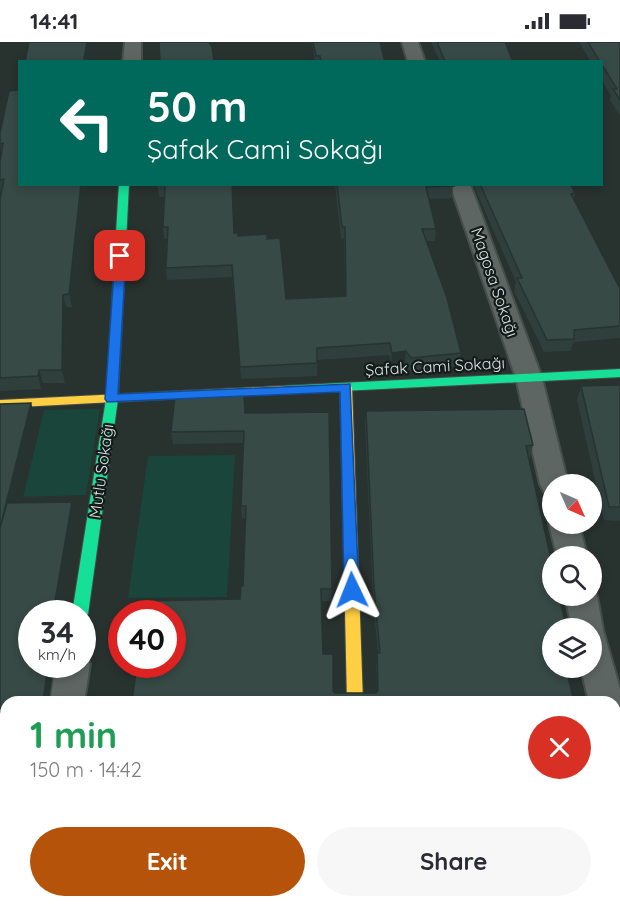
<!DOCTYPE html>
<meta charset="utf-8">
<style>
body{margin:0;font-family:Quicksand,sans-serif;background:#f7f7f7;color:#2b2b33;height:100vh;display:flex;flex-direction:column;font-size:22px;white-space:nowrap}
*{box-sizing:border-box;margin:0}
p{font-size:20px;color:#7c7c81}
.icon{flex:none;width:33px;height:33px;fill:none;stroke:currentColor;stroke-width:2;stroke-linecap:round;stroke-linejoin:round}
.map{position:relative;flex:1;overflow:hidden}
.drawer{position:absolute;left:0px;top:654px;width:621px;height:212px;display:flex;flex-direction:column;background:#fff;border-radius:18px 18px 0 0;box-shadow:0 3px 9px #0003}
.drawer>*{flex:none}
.top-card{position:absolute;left:18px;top:18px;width:585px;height:126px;border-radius:0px;box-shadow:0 3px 9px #0003;background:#00695c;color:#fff;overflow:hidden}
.needle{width:39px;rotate:135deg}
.controls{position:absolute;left:542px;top:432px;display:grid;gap:12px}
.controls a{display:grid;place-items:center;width:60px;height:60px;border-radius:50%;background:#fff;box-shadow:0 3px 9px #0003;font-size:30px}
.speed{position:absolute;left:18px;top:558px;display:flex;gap:12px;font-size:30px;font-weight:700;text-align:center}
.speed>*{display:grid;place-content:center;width:78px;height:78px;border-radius:50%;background:#fff;box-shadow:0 3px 9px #0003;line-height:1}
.speed small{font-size:15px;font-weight:400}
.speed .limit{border:9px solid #d22;background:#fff;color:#111}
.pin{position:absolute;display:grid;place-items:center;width:51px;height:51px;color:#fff;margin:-26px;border-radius:12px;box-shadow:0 3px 9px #0006}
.me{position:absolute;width:66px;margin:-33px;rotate:358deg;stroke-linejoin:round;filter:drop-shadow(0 0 4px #0008)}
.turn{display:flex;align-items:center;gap:21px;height:126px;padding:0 30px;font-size:27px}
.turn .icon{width:78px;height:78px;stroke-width:2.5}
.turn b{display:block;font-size:42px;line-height:51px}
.round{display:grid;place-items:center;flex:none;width:63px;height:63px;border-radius:32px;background:#f7f7f7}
.summary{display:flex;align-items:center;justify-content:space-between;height:102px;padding:0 30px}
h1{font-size:36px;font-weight:700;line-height:45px;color:#1e9e55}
.action{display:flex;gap:12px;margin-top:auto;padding:12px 30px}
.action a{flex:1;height:69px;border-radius:36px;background:#b45309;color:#fff;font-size:24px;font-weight:700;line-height:69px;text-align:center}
.action a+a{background:#f7f7f7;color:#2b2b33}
.status{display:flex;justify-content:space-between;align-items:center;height:42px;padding:0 30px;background:#fff;direction:ltr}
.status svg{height:16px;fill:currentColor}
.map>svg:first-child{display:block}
.green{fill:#19453b}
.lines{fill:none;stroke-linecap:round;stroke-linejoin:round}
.street-casing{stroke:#454e4b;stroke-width:4}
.fast-casing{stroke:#454e4b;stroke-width:2}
.slow-casing{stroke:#454e4b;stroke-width:2}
.street{fill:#5e6663;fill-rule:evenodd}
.fast{fill:#16e098;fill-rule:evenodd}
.slow{fill:#ffcf43;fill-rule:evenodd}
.wall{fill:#2f403c}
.shaded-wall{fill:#263431}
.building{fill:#374a46;stroke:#263431;stroke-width:1.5}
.route{fill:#1a73e8;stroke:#114b97;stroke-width:1.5}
.labels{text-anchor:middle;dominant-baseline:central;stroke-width:4.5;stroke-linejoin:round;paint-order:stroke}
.street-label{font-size:16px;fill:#d8e4e0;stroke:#131c1a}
</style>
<div class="status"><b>14:41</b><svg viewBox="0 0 49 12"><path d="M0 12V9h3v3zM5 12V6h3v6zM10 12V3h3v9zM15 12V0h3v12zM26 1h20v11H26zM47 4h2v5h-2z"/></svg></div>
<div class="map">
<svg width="620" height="865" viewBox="0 0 620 865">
<rect width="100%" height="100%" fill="#28322f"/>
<path class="green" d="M100 367 86 453 23 455 44 368Z
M235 413 227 555 128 556 148 414Z"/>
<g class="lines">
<g class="street-casing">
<path id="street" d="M125 0H141V20H123Z
M402 0H418L425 20H408Z
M450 142H470L542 336 568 442H552V452L544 450 540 442 516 336Z
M552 477V482H579L587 514H557L549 482Z
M591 544 597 554 603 588 620 647V667L615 672V660H589L581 626H591V586H572L565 554H591Z
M82 611 90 622 84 660H50L56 622H82Z
M615 680 620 682V734L615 732Z
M18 860H58V865H18Z
M341 860H381V865H341Z"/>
</g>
<g class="fast-casing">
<path id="fast" d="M119 142H129L118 357 88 572 82 577V572H72L106 357Z
M620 327V335L282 352 276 348 282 344Z"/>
</g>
<g class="slow-casing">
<path id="slow" d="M346 341 352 345 363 660H347L340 345Z
M282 344 286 345 288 348 286 351 0 366V358Z"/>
</g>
<use href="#street" class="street"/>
<use href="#fast" class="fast"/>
<use href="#slow" class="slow"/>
</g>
<path class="wall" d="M312 0H380L385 20H315Z
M431 0H505L513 20H440Z
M579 0H620V74L610 58 611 54 602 38V20H591Z
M0 91 85 142 72 265H66L65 341H43L41 347 0 349V157L1 150H0L1 114Z
M157 142H232L234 191 238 194 268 197 286 257 345 254 344 196 341 197 335 142H453L452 156 429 157 436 187 435 199H426L461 311 459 324 410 329 405 321 391 324 389 313 317 318V334L241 337 232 235 167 238 166 226 167 197H164L163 185 164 155H159Z
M473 142H570L575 151 574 158 619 245H620V296L573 300 571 309 544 310 514 249 516 240Z
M620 343V479L604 478 577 358 581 344Z
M366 369 533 403 530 416H528L566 583 565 586H552L574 660H132L240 557 243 544 246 476 242 477 241 464 243 401 173 402 171 390 245 371 332 547 331 559H321L323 612 333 649 335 651H376L377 650 376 623 377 611H378L373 558 365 382Z"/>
<path class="shaded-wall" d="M87 0H90L87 20 84 17Z
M81 142H85L72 265 69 252Z
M63 253 66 265 65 341 62 328Z
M406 309 405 321 391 324 392 311Z
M39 328 43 341 41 347 38 334Z
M31 361 35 373 6 495 1 482Z
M72 460 75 473 59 572 55 559Z
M61 562 64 572H59Z
M48 622H54L49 660H43Z
M6 850V860H12L11 865H3Z"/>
<path class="building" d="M29 0H87L84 17H88V20H25Z
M159 0H209L212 5 214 20H160Z
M313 0H380L385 20H321L320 14H316Z
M437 0H505L513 20H445Z
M588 0H620V58L613 47H617L602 23V20H600Z
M20 46V142H81L69 252 63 253 62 328H39L38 334 0 336V157L4 137 0 138V120L3 101 0 102V91L9 49 19 48Z
M157 142H232L234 191H238V194L267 192V197L280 196 286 257 346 254 345 185H342L337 142H453L454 144 426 145 436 187H422L447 256 461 311 411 316 406 309 392 311 390 301 317 306V321L240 325 232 223 166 226 168 185H163L165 143Z
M480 142H570L575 151 571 152 619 245H620V284L574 288V297L547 298 517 236H522Z
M620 343V465H609L581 344Z
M244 354 245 371 329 370 332 547H321L323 612H333V649L335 651H376L378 649 377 611H380L374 546 366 369 524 367 533 403 526 404 552 522V554H559L566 583H557L558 586H552V626H566L574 660H132L137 622H172V572H143L144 559 240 557 241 544H243L246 464H241L244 389 171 390 175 355Z
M31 361 4 470 1 482H0V362Z
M72 460 55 559 61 562 59 572H32V622H48L43 660H6V850L3 865H0V486L7 461Z
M100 860H321V865H99Z
M382 860H611L613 865H383Z"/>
<path class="route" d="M120 211 126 214 118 352 350 342 359 548 357 552H346L344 548 340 350 107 360 105 357 115 214Z"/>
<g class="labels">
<g class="street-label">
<text transform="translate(495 240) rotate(71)">Magosa Sokağı</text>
<text transform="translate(435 324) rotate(-3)">Şafak Cami Sokağı</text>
<text transform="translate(101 429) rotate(-82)">Mutlu Sokağı</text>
</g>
</g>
</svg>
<div class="controls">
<a><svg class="needle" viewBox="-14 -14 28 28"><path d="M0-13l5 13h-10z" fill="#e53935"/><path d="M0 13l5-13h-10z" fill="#7c7c81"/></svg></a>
<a><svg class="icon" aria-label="search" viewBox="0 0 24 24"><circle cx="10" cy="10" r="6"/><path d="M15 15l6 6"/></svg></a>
<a><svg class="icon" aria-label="layers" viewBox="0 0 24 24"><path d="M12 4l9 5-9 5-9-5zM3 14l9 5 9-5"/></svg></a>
</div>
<div class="speed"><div>34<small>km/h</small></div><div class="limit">40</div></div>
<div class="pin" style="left:120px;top:214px;background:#d93025"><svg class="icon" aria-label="arrive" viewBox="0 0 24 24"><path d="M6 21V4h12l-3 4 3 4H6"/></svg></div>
<svg class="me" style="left:352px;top:548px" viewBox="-20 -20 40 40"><path d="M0-17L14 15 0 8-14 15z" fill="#1a73e8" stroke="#fff" stroke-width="4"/></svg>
<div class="top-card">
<div class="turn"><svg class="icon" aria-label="left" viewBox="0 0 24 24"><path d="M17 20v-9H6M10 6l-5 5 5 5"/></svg><div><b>50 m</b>Şafak Cami Sokağı</div></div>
</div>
<section class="drawer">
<div class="summary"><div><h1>1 min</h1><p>150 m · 14:42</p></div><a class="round" style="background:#d93025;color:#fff"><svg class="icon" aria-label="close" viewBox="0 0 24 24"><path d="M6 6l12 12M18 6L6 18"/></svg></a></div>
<div class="action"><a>Exit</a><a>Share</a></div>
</section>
</div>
